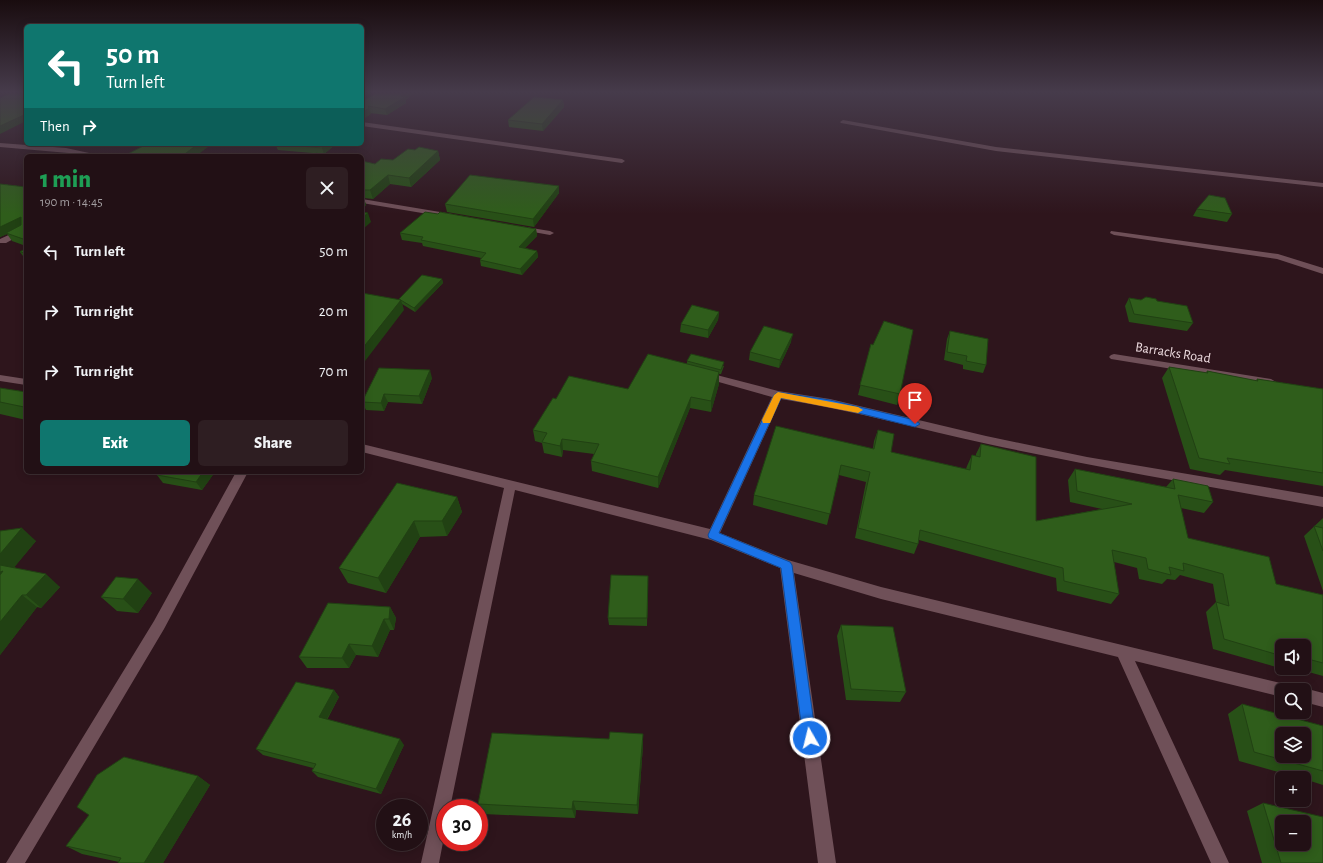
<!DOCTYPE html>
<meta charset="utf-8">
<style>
body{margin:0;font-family:"Alegreya Sans",sans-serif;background:#2e1e22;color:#f1f3f6;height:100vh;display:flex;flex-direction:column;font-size:15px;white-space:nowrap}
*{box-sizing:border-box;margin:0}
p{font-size:13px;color:#a29da0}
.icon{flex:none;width:22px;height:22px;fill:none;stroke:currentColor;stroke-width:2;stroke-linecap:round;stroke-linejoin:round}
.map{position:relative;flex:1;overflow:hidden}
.drawer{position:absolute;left:24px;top:154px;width:340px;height:320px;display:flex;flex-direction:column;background:#221015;border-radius:6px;box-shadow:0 2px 10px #0003,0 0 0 1px #3f3034}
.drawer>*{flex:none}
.hud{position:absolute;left:24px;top:24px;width:340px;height:122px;border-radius:6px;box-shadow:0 2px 10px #0003,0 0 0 1px #3f3034;background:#0f766e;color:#fff;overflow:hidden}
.controls{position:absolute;left:1275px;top:639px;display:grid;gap:8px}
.controls a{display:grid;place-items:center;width:36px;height:36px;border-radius:6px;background:#221015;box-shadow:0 2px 10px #0003,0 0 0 1px #3f3034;font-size:20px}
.speed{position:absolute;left:376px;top:799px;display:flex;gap:8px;font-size:20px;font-weight:700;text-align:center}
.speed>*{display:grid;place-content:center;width:52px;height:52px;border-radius:50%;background:#221015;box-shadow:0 2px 10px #0003,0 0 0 1px #3f3034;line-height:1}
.speed small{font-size:10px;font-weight:400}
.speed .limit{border:6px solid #d22;background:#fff;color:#111}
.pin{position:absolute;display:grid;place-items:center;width:34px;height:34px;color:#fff;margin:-41px -17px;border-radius:50% 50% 50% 0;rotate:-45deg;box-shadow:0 0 4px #0007}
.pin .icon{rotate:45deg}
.me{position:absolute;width:44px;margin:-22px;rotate:352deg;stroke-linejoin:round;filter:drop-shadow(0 0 3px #0008)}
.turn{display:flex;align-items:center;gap:14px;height:84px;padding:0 16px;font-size:18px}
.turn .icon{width:52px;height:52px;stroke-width:2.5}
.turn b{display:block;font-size:28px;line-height:34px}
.then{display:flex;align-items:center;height:38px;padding:0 16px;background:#0003;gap:8px;font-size:15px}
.round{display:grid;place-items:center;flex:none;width:42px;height:42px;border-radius:6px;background:#2e1e22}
.summary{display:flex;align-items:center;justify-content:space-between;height:68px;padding:0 16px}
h1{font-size:24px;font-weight:800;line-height:30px;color:#1e9e55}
.cta{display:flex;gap:8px;margin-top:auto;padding:8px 16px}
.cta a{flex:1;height:46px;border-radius:6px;background:#0f766e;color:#fff;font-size:16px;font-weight:800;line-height:46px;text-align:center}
.cta a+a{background:#2e1e22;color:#f1f3f6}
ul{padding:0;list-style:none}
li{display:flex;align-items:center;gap:12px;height:60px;padding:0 16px}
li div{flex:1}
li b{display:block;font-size:15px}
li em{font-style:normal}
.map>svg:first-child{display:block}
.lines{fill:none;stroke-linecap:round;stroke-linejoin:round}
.minor{fill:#6f5058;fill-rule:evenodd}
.wall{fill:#285017}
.shaded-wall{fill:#214113}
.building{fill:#2f5d1b;stroke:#214113;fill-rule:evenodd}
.route{fill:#1a73e8;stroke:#114b97}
.slow{fill:#f59e0b}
.labels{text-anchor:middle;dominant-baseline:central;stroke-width:4;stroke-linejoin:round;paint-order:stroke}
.street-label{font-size:14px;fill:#ead8dc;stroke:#2e151c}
</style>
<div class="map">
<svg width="1323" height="863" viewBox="0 0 1323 863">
<rect width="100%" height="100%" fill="#2e151c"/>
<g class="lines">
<path class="minor" d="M843 120 996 147 1323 183V187L996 151 841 123 840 122Z
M362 122 622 159 625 161 622 163 362 126Z
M0 143 66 148 103 156 0 147Z
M362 199 452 214 456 216 452 218 362 203Z
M519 226 550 231 554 233 550 235 522 230 518 228Z
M26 227V232L6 243H0V239Z
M1111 231 1278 254 1323 268V274L1277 259 1114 235 1110 233Z
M1114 354 1271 379 1276 382 1271 385 1111 359 1109 357 1111 355Z
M705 372 778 391 830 399 986 436 1087 457 1323 497V507C1211 487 1099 468 988 444 919 429 851 410 781 399L720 533 788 560 881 587 1289 685 1291 690H1282V697L1135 661 1229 863H1211L1118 657 881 599 794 573 836 863H818L780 568 711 540 515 490 450 808H445V832L439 863H421L504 488 362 452V444L710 529 772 397 701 377 700 375 701 373Z
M0 375 26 379V385L0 381Z
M236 472H248L164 629 25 863H6L154 621Z
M1304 688 1323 693V707L1304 702V690H1299Z"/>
</g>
<path class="wall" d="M406 100V103L387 115 370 113 371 114 362 102Z
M563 100 564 107 543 131 509 127 508 120Z
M131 144H212L143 146Z
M275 144H336L324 154 278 150Z
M415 150 438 151 440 160 411 187 390 184 373 199 364 198 366 205 362 209V161L375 164 393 160Z
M0 184 26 187V246L12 241 7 234 0 237Z
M559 186V193L534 227 447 212 445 204Z
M1197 209 1232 214 1227 222 1193 216Z
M438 214 536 229 537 236 525 248 537 251 538 257 522 275 481 266 480 260 481 258 423 246 422 243 402 240 400 233Z
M26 248V260L20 252Z
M442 279 443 283 415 312 402 304 404 310 399 299Z
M1129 298 1141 300 1157 301 1193 323 1187 331 1129 322 1125 306Z
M719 312 718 320 708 338 680 332 681 324Z
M950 331 986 365 983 373 963 369V365L944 360 947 339Z
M791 342 779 368 749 360 750 352Z
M871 344 900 394 897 405 858 395Z
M687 361 724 366 721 374H719V384L711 412 690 408 658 488 592 471 591 461 594 454 563 450 562 457 544 453 542 443 535 441 533 430 556 399 628 389 687 364Z
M1169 367 1206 373 1207 371 1256 381 1257 379 1323 389V486L1225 470 1220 475 1190 469 1162 378Z
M432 378 422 404 388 402 384 411 366 410 362 402Z
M0 388 26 392V420L0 414Z
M878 430 891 452 966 469 967 466 972 455 976 456V454L981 444 1036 521 1102 509 1070 502 1068 480 1075 469 1166 487 1173 479 1213 502 1204 513 1181 508 1188 538 1276 584 1323 595V676L1294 668H1304V646H1282V668H1289L1287 670 1213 649 1206 612 1216 602 1213 584 1180 575 1175 580 1167 579 1162 584 1139 579 1137 568 1114 562 1119 594 1111 604 1057 591 1056 578 919 540 918 544 914 554 855 538 866 482 839 475 827 525 753 505 754 495 873 448 874 441Z
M159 472H215L202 490 163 483 157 475Z
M397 483 457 497 462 512 447 536 420 537 386 593 348 583 339 568Z
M1323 518V591L1304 536Z
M0 531 36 541 14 567 60 587 41 608 37 607 0 655Z
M648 583 647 626 609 625 608 618Z
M152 593 138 613 117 611 101 597Z
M390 607 396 618 394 630H390L378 657 356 655 349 668H307L299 657Z
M841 625 906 692 900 702 846 700 837 636Z
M334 690 339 697 327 720 404 745 381 794 318 777 312 771 313 768 263 755 256 749Z
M1242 704 1323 726V785L1304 779V778H1300L1239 761 1228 714Z
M643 734V745L638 814 576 810 575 818 483 814 478 804 609 739Z
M198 776 210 785 163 863H118L119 862 82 854 66 846Z
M1263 803 1323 863H1262L1247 811Z"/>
<path class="shaded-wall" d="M405 93H414L406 100V103L387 115 385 109Z
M563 100 564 107 543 131 542 124Z
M369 108 371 114 362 120V113Z
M26 114V121L0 134V126Z
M198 144H212L196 156H182Z
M327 144H336L324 154 322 148Z
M438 151 440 160 411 187 409 178Z
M388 175 390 184 373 199 370 190Z
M559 186V193L534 227 533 219Z
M363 196 366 205 362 209V198Z
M368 213 371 222 362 230V218Z
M21 217 26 225 6 233 7 234 0 237V227Z
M536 229 537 236 520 253 519 247Z
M537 251 538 257 522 275 520 269Z
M442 279 443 283 415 312 414 308Z
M401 300 404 310 362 365V349Z
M719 312 718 320 708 338V330Z
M793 334 791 342 779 368 780 360Z
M430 370 432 378 422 404 419 396Z
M719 372V384L711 412V401Z
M384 394 388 402 384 411 381 403Z
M691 397 690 408 658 488V477Z
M562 439 563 450 562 457 560 446Z
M203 472H215L202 490 196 482Z
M457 497 462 512 447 536 442 521Z
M414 521 420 537 386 593 378 578Z
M22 528 36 541 8 575 0 588V554Z
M46 574 60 587 41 608 26 595Z
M138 579 152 593 138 613 123 599Z
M22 595 37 607 0 655V622Z
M390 607 396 618 394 630 389 619Z
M384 619 390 630 378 657 372 646Z
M349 644 356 655 349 668 342 658Z
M334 690 339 697 324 724 319 717Z
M643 734V745L638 814 637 805Z
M400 739 404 745 381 794 376 789Z
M198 776 210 785 163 863H144Z
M573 801 576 810 575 818 572 809Z"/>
<path class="building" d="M10 93H26V114L0 126V98Z
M376 93H405L401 96 405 97 385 109 368 106 369 108 362 113V102Z
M534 97 563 100 542 124 508 120Z
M147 144H198L182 156H124Z
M277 144H327L322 148Z
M419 147 438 151 409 178 388 175 370 190H362V161L375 164 381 159 393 160 408 149 415 150Z
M316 153 331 156H312Z
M470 175 559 186 533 219 445 204Z
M0 184 26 187V240L6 233 21 225V217L0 227Z
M1209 195 1225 198 1232 214 1197 209Z
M362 212 368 213 362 218Z
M425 212 438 214 440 212 536 229 519 247 537 251 520 269 480 260 486 253 421 240 423 237 400 233Z
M26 248V253L20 252Z
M422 275 442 279 414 308 399 299Z
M362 293 401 300 362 349Z
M1146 297 1156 299 1157 301 1187 306 1193 323 1134 314 1129 298 1141 300Z
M692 305 719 312 708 330 681 324Z
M884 321 913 330 900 394 860 385 871 344 873 345Z
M764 326 793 334 780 360 750 352Z
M950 331 988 339 986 365 966 361 967 356 947 352Z
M648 354 719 372 711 401 691 397 658 477 591 461 599 444 562 439 560 446 542 442 547 433 533 430 553 398 556 399 569 376 628 389Z
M691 354 724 362 721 370 687 361Z
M1169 367 1208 373 1207 371 1258 381 1257 379 1323 389V473L1227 458 1230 464 1199 458Z
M379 368 430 370 419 396 384 394 381 403 362 402Z
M0 388 26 392V406L24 407 0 402Z
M776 426 874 449 878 430 894 434 891 452 970 470 972 455 980 457 981 444 1036 457V521L1132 504 1077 491 1075 469 1175 489 1173 479 1208 486 1213 502 1178 495 1188 538 1269 557 1276 584 1323 595V663L1304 658V646H1282V656L1224 639 1216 602 1229 606 1223 574 1183 563 1184 571 1169 567 1171 575 1148 569 1146 558 1112 550 1119 594 1064 581 1063 568 920 530 918 544 858 528 870 472 841 465 830 514 754 495Z
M159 472H203L196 482 157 475Z
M397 483 457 497 442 521H414L378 578 339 568Z
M1314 526 1323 528V551Z
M22 528 0 554V531Z
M0 565 46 574 26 595H22L0 622V575L3 571 0 572Z
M611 575 648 576 647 618H608Z
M116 577 138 579 123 599 101 597Z
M328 603 390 607 389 619H384L372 646 349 644 342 658 299 657Z
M841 625 893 627 906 692 851 689Z
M296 682 334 690 319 717 400 739 376 789 312 771 316 764 256 749Z
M1242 704 1323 726V771L1254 752ZM1282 734H1304V756H1282Z
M610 732 643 734 637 805 573 801 572 809 478 804 492 733 609 739Z
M124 757 198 776 144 863H118L121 858 66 846 89 815 77 807 97 775Z
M1263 803 1323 817V863H1281ZM1282 822H1304V844H1282Z"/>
<linearGradient id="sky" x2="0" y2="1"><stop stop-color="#190c0f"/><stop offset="0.43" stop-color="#463b4b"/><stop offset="1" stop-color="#463b4b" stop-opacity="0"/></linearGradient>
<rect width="1323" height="214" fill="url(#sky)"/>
<path class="route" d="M778 392 830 400 915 420 920 424 915 427 830 406 781 398 719 533 790 562 792 565 816 738 814 742 810 744 805 742 803 738 781 568 709 538 708 535 774 395Z"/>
<path class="slow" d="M778 392 858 407 863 410 858 413 781 398 770 423H763L762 420 774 395Z"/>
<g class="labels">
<g class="street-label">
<text transform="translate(1173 353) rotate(9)">Barracks Road</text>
</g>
</g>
</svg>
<div class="controls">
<a><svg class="icon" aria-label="sound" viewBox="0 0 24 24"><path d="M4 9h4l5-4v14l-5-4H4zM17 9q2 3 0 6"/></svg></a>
<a><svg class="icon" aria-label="search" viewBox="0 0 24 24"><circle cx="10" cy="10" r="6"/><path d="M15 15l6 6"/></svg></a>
<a><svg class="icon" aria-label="layers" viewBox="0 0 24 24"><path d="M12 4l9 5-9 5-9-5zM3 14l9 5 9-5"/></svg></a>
<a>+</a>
<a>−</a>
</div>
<div class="speed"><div>26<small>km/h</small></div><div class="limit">30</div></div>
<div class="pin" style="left:915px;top:424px;background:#d93025"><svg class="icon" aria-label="arrive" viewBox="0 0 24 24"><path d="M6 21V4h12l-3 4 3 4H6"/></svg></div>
<svg class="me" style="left:810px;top:738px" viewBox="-20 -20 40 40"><circle r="17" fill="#1a73e8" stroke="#fff" stroke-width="3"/><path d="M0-11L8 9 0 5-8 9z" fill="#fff"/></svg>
<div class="hud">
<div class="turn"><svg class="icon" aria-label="left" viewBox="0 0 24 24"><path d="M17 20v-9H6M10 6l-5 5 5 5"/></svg><div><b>50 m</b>Turn left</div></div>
<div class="then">Then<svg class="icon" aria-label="right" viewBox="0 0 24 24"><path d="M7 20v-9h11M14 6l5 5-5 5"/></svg></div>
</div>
<section class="drawer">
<div class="summary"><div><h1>1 min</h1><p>190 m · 14:45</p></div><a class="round"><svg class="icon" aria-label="close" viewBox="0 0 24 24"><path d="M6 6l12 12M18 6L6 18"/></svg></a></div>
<ul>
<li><svg class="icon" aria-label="left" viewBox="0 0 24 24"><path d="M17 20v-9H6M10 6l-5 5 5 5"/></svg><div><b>Turn left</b></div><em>50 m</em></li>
<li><svg class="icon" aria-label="right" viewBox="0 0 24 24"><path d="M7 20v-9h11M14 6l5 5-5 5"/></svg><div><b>Turn right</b></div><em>20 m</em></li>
<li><svg class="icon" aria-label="right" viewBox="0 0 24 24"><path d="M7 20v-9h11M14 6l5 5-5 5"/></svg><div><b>Turn right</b></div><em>70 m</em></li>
</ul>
<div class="cta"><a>Exit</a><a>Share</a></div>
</section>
</div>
